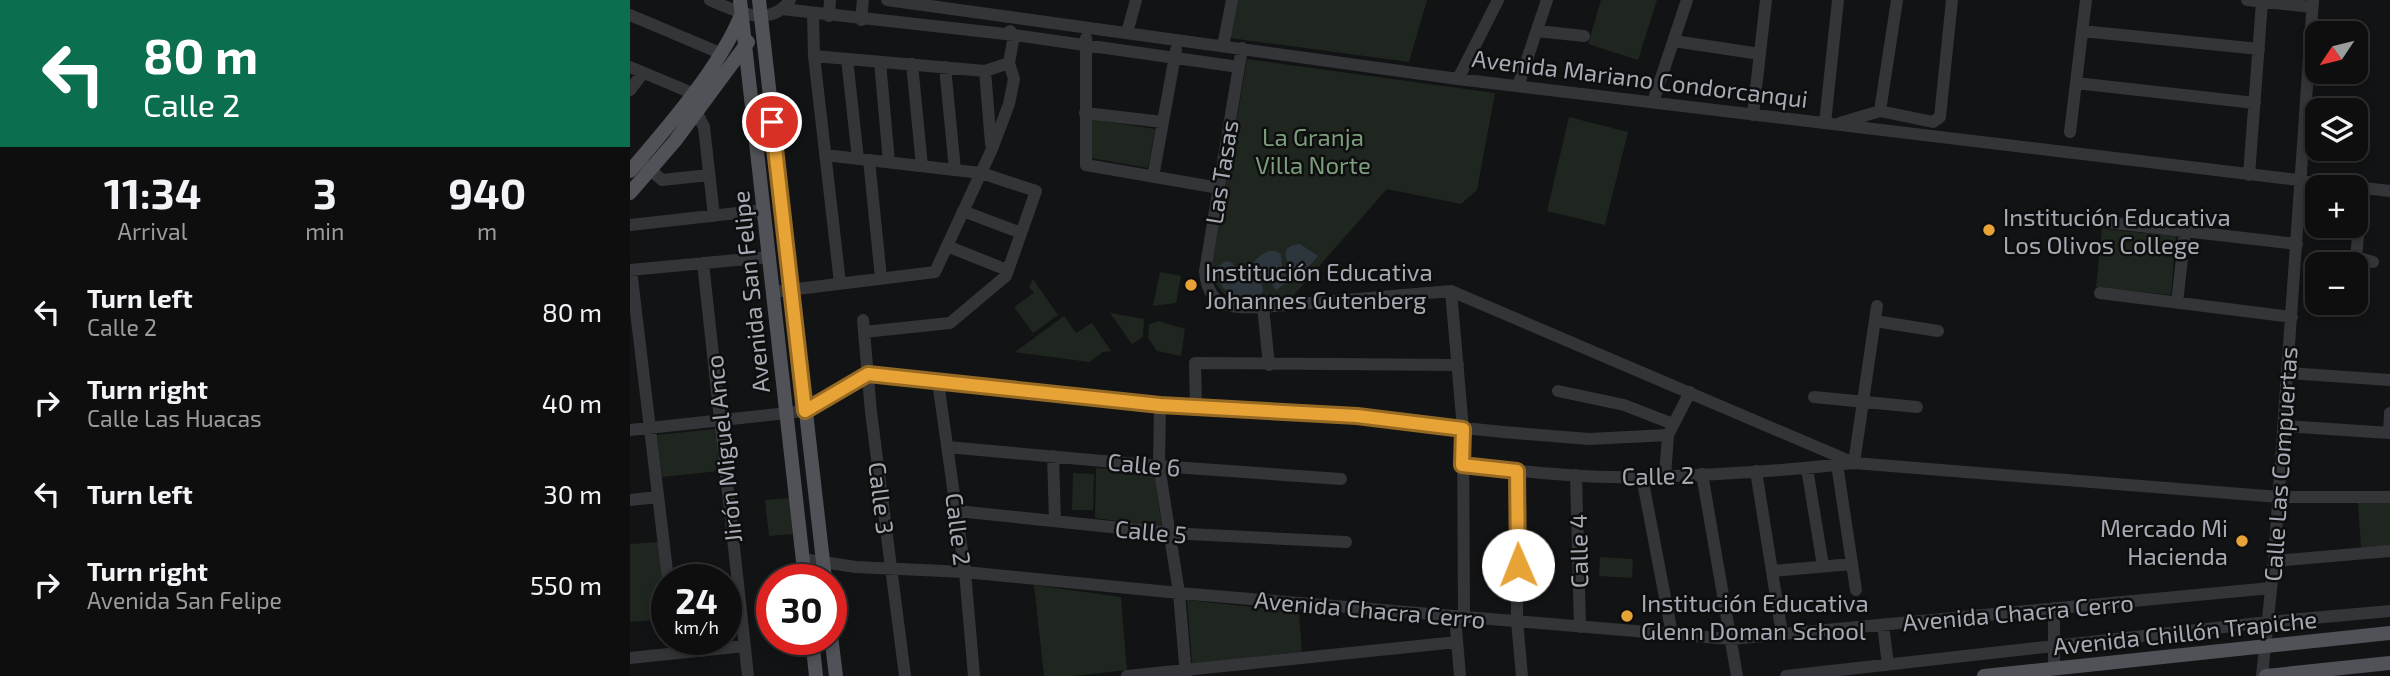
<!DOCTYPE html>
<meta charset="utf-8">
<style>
body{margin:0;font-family:"Exo 2",sans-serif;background:#171718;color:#f1f3f6;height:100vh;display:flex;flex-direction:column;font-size:26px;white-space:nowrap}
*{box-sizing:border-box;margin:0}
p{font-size:23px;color:#9b9c9e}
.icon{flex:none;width:38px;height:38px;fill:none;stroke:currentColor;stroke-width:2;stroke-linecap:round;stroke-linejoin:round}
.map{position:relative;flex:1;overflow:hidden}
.sheet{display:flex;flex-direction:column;background:#0e0e0f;width:630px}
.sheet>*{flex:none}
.hud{background:#0b6e4f;color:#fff;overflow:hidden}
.needle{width:46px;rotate:235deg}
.tools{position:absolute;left:1675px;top:21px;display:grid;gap:14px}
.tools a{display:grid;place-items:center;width:63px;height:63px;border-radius:14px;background:#0e0e0f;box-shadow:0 4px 10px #0003,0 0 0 2px #2e2e2f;font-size:35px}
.speed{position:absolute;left:21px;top:564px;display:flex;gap:14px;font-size:35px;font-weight:700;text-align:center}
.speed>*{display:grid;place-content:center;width:91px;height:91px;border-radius:50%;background:#0e0e0f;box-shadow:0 4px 10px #0003,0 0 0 2px #2e2e2f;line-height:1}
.speed small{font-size:18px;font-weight:400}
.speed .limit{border:10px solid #d22;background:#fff;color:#111}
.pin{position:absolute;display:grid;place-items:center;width:60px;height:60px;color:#fff;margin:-30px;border:4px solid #fff;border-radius:50%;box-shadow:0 2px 7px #0007}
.me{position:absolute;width:77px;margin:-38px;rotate:359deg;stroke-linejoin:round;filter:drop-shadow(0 0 5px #0008)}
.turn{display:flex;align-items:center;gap:24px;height:147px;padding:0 28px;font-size:32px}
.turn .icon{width:91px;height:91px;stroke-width:2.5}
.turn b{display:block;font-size:49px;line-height:60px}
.eta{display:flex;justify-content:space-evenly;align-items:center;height:119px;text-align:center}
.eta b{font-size:42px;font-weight:700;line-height:49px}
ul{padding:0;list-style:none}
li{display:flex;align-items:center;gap:21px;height:91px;padding:0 28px}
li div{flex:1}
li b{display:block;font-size:26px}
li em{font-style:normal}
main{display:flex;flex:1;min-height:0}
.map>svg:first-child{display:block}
.green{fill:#1f261f}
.water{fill:#2d363c}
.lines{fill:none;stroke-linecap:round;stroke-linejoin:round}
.minor{stroke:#343539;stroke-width:12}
.major{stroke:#505258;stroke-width:14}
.route-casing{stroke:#976a24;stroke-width:18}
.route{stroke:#e8a337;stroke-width:12}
.poi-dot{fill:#e8a337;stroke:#0e0e0f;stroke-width:2.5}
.labels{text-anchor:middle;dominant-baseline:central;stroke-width:5;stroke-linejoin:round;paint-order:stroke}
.street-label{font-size:24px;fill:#a5aab4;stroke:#0e0e0f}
.park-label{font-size:24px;fill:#7c9e7d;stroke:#0e0e0f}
.poi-label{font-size:24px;fill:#a5aab4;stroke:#0e0e0f;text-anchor:start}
</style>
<main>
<section class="sheet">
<div class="hud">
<div class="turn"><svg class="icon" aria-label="left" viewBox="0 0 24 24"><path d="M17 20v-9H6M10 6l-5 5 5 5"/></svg><div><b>80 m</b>Calle 2</div></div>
</div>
<div class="eta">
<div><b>11:34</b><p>Arrival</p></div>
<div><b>3</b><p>min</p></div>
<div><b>940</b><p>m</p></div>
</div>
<ul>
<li><svg class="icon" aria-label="left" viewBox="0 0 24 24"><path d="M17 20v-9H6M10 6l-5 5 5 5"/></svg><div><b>Turn left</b><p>Calle 2</p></div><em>80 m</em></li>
<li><svg class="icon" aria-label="right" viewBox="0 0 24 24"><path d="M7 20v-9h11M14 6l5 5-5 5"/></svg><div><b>Turn right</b><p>Calle Las Huacas</p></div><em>40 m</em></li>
<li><svg class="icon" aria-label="left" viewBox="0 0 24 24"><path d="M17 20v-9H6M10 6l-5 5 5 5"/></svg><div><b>Turn left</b></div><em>30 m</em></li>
<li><svg class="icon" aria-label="right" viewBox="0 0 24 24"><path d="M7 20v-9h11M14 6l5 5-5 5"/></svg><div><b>Turn right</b><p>Avenida San Felipe</p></div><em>550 m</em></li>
</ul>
</section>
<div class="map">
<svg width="1760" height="676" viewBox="0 0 1760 676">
<rect width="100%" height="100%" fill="#121314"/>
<path class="green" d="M608 0H797L779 62 600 38Z
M971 0H1027L1008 60 958 44Z
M617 59 865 93 847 190 831 204 757 189 662 297C630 301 591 313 581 270Z
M939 117 998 132 975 225 917 211Z
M460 119 525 129 518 168 461 158Z
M1472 229 1546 236 1541 295 1466 287Z
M530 272 551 276 546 303 523 306Z
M403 279 428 315 403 333 384 307 404 293 399 287Z
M480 313 514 319 513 337 502 344Z
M434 316 446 333 462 323 481 351 473 352 459 362 385 352Z
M529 321 555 329 551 356 527 351 518 338 519 324Z
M85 429 89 471 32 477 27 435Z
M466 468 524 472 532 527 465 518Z
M443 473 464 474 463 510H442Z
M159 498 163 534 139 536 135 500Z
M1728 503H1760V546L1731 548Z
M28 542 36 619 0 622V544Z
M970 557 1003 559 1002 578 969 576Z
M404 585 491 597 497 670 444 676H414Z
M557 600 669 612 672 652 562 664Z"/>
<path class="water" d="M670 244 688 256 669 278C659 267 644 246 670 244Z
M639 251H645L651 254 652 268 660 280 646 290 638 278 626 275 622 269C623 260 631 254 639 251Z
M596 261 601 262 606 268V277L617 281 631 279 633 292C616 309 583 291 587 267Z"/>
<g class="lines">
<path class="minor" d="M80 0C105 11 140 29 160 0
M257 0 828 79 1760 191
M1617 0 1682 7
M152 9 384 35 609 67
M183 14 184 56 210 283
M0 15 90 53
M199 16 200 0
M231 20 233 0
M907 31 954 36
M1452 31 1629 49
M497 33 506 0
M456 38V165L589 188
M1044 41 1130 54
M593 46 602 0
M612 48 575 271C578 309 601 308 633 307L821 291 1224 463 1649 497H1760
M184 56 355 71 379 63 384 35 380 31
M217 59 228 159
M250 62 259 162
M282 64 292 166
M0 67 62 93
M315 67 325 170
M355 71 361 144
M828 79 868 0
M1446 83 1625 103
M888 86 917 0
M0 90 13 73
M1023 102 1057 0
M1250 111 1303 122 1310 117 1322 0
M67 113 74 127 84 216
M455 113 533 122
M1123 115 1136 0
M1195 123 1208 0
M1210 123 1250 111 1267 0
M1440 132 1456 0
M195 155 351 173 406 191 376 276 320 323 234 332
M239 160 251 278
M15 165 32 180 79 175
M1619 175 1632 2
M523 177 546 50
M1733 188 1726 257 1743 262
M333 211 391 233
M1475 222 1667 244
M0 225 134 210
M317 246 377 270
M73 263 118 676
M0 270 139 257
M1 270 38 579
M821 291 833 429 834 617
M143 292 305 272 362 149 379 104 384 79 379 63
M1470 293 1662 317
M1547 303 1555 231
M633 307 639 365
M233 320 241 412 275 676
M1245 321 1308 331
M1658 373 1760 380
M308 382 335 572 344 676
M928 391 994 405 1043 424
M1184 397 1287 407
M530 405 529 466 549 593 556 676
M566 407 565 363 828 365
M1654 426 1760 433
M0 430 175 411 238 375 530 405 727 417 873 432 959 439 1038 435
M1759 433 1760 413
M317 447 529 466 711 479
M423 456 425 521
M1224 463 1247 306
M832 465C892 471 954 479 1014 477 1084 475 1154 471 1223 463
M1177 468 1193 566
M887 471V621L892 676
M1126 471 1152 634
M1208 471 1226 590
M1072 474 1107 676
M946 475 950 627
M1035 476 1038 435 1060 392
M1012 477 1042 634
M0 500 28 497
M327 511 539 533 716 542
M173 559 226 567 335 572 549 593 1101 639 1641 588
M1644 561 1760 551
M1142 571 1222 564
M1424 608V669
M825 616 830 676
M1253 625 1258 665
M45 639 47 653
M0 658 115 646
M497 676 827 642
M1156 676 1638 622 1760 611
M1632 676 1644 561 1683 0"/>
<path class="major" d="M110 0 175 579
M129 0 195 579
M0 171C37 128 90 67 111 15
M0 193 45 141 118 42
M201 636 206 676
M182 639 186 676
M1354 676 1760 633
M1636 676 1760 663"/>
</g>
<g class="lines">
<g class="route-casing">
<path id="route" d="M142 122 175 411 238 374 530 405 727 416 833 429 832 465 887 471 888 565"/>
</g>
<use href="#route" class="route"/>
</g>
<g class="poi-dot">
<circle cx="1359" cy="230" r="7"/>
<circle cx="561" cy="285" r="7"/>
<circle cx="1612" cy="541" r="7"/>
<circle cx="997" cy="616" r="7"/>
</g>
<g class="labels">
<g class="street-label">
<text transform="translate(1010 78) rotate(7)">Avenida Mariano Condorcanqui</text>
<text transform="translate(591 172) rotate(-81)">Las Tasas</text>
<text transform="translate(120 292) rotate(-96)">Avenida San Felipe</text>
<text transform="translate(93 449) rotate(-96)">Jirón Miguel Anco</text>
<text transform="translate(514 464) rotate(5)">Calle 6</text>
<text transform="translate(1650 464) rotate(-86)">Calle Las Compuertas</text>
<text transform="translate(1028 475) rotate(-1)">Calle 2</text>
<text transform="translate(252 498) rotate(83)">Calle 3</text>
<text transform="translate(329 529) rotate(83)">Calle 2</text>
<text transform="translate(521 531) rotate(5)">Calle 5</text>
<text transform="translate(948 551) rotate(-91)">Calle 4</text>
<text transform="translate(740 609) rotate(5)">Avenida Chacra Cerro</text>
<text transform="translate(1388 612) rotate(-5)">Avenida Chacra Cerro</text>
<text transform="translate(1555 632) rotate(-6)">Avenida Chillón Trapiche</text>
</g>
<g class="park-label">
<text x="683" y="136">La Granja<tspan x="683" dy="28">Villa Norte</tspan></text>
</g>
<g class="poi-label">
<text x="1373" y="216">Institución Educativa<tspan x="1373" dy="28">Los Olivos College</tspan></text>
<text x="575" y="271">Institución Educativa<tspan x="575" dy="28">Johannes Gutenberg</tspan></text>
<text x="1598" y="527" text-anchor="end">Mercado Mi<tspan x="1598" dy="28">Hacienda</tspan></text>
<text x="1011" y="602">Institución Educativa<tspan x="1011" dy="28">Glenn Doman School</tspan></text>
</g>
</g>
</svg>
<div class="tools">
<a><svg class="needle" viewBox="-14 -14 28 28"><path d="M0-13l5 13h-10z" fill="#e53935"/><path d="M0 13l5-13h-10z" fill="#9b9c9e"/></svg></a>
<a><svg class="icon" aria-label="layers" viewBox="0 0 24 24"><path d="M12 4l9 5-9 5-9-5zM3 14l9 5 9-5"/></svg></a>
<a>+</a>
<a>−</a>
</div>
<div class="speed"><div>24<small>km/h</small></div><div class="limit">30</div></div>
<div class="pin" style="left:142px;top:122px;background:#d93025"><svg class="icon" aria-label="arrive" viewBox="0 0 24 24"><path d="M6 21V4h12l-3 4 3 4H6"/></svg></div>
<svg class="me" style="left:888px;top:565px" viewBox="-20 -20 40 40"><circle r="19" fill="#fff"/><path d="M0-13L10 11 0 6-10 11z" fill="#e8a337"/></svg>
</div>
</main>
